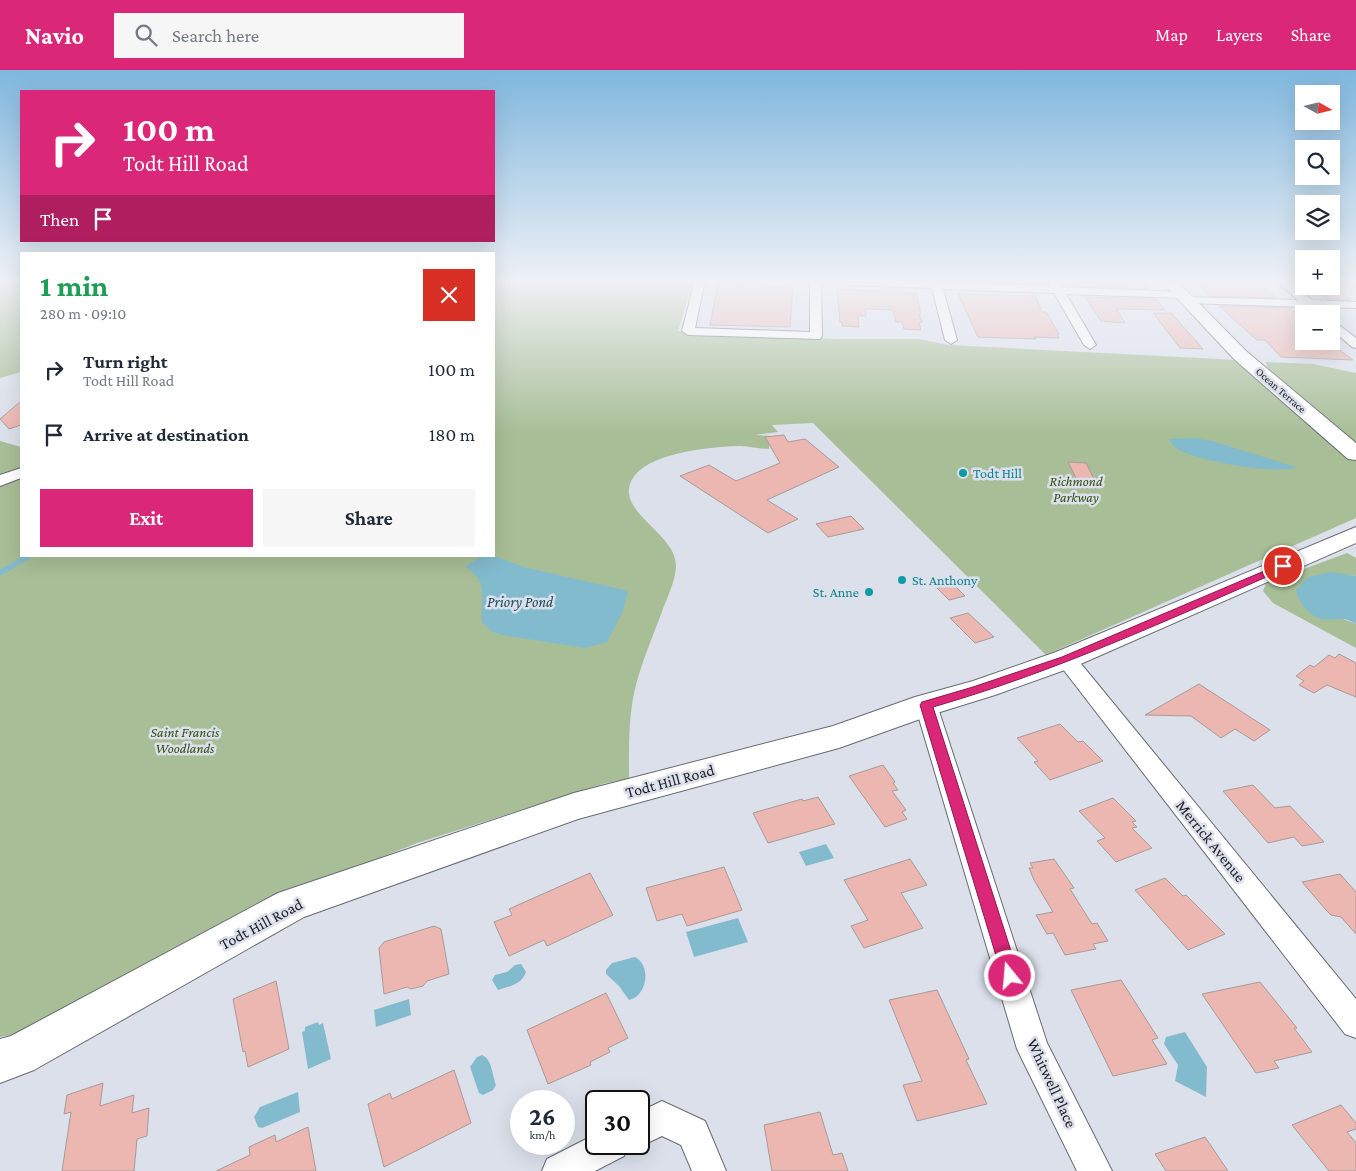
<!DOCTYPE html>
<meta charset="utf-8">
<style>
body{margin:0;font-family:"Crimson Pro",serif;background:#f6f6f7;color:#1f2937;height:100vh;display:flex;flex-direction:column;font-size:19px;white-space:nowrap}
*{box-sizing:border-box;margin:0}
p{font-size:16px;color:#747a83}
.icon{flex:none;width:28px;height:28px;fill:none;stroke:currentColor;stroke-width:2;stroke-linecap:round;stroke-linejoin:round}
.map{position:relative;flex:1;overflow:hidden}
.sheet{position:absolute;left:20px;top:182px;width:475px;height:305px;display:flex;flex-direction:column;background:#fff;border-radius:0px;box-shadow:0 5px 20px #0002}
.sheet>*{flex:none}
.guide{position:absolute;left:20px;top:20px;width:475px;height:152px;border-radius:0px;box-shadow:0 5px 20px #0002;background:#db2777;color:#fff;overflow:hidden}
.needle{width:32px;rotate:98deg}
.buttons{position:absolute;left:1295px;top:15px;display:grid;gap:10px}
.buttons a{display:grid;place-items:center;width:45px;height:45px;border-radius:0px;background:#fff;box-shadow:0 5px 20px #0002;font-size:25px}
.speed{position:absolute;left:510px;top:1020px;display:flex;gap:10px;font-size:25px;font-weight:700;text-align:center}
.speed>*{display:grid;place-content:center;width:65px;height:65px;border-radius:50%;background:#fff;box-shadow:0 5px 20px #0002;line-height:1}
.speed small{font-size:12px;font-weight:400}
.speed .limit{border:2px solid #111;border-radius:8px;background:#fff;color:#111}
.pin{position:absolute;display:grid;place-items:center;width:42px;height:42px;color:#fff;margin:-21px;border:2px solid #fff;border-radius:50%;box-shadow:0 1px 5px #0007}
.me{position:absolute;width:55px;margin:-28px;rotate:343deg;stroke-linejoin:round;filter:drop-shadow(0 0 4px #0008)}
.turn{display:flex;align-items:center;gap:18px;height:105px;padding:0 20px;font-size:22px}
.turn .icon{width:65px;height:65px;stroke-width:2.5}
.turn b{display:block;font-size:35px;line-height:42px}
.then{display:flex;align-items:center;height:48px;padding:0 20px;background:#0003;gap:10px;font-size:19px}
.round{display:grid;place-items:center;flex:none;width:52px;height:52px;border-radius:0px;background:#f6f6f7}
.summary{display:flex;align-items:center;justify-content:space-between;height:85px;padding:0 20px}
h1{font-size:30px;font-weight:700;line-height:38px;color:#1e9e55}
.cta{display:flex;gap:10px;margin-top:auto;padding:10px 20px}
.cta a{flex:1;height:58px;border-radius:0px;background:#db2777;color:#fff;font-size:20px;font-weight:700;line-height:58px;text-align:center}
.cta a+a{background:#f6f6f7;color:#1f2937}
ul{padding:0;list-style:none}
li{display:flex;align-items:center;gap:15px;height:65px;padding:0 20px}
li div{flex:1}
li b{display:block;font-size:19px}
li em{font-style:normal}
header{display:flex;align-items:center;gap:30px;box-sizing:border-box;height:70px;padding:0 25px;background:#db2777;color:#fff}
header strong{font-size:24px}
nav{display:flex;gap:28px;margin-inline-start:auto;font-size:18px}
.search{width:350px;height:45px;background:#f6f6f7;display:flex;align-items:center;gap:12px;box-sizing:border-box;padding:0 18px;border-radius:0px;color:#747a83;font-size:19px}
.map>svg:first-child{display:block}
.green{fill:#a8be96}
.water{fill:#83bbce}
.lines{fill:none;stroke-linecap:round;stroke-linejoin:round}
.stream{stroke:#83bbce;stroke-width:5.5}
.building{fill:#edb7b1;stroke:#a79a99}
.street-casing{stroke:#676b74;stroke-width:2}
.secondary-casing{stroke:#676b74;stroke-width:2}
.street{fill:#fff;fill-rule:evenodd}
.secondary{fill:#fff;fill-rule:evenodd}
.route{fill:#db2777;stroke:#8e194d}
.culture-dot{fill:#0f9aa8;stroke:#dbe0eb;stroke-width:2}
.labels{text-anchor:middle;dominant-baseline:central;stroke-width:5;stroke-linejoin:round;paint-order:stroke}
.far-street-label{font-size:11px;fill:#1d1f22;stroke:#dbe0eb}
.culture-label{font-size:14px;fill:#0d838f;stroke:#dbe0eb;text-anchor:start}
.park-label{font-size:14px;font-style:italic;fill:#324e10;stroke:#dbe0eb}
.water-label{font-size:15px;font-style:italic;fill:#184856;stroke:#dbe0eb}
.near-street-label{font-size:16px;fill:#1d1f22;stroke:#dbe0eb}
</style>
<header>
<strong>Navio</strong>
<div class="search"><svg class="icon" aria-label="search" viewBox="0 0 24 24"><circle cx="10" cy="10" r="6"/><path d="M15 15l6 6"/></svg>Search here</div>
<nav><a>Map</a><a>Layers</a><a>Share</a></nav>
</header>
<div class="map">
<svg width="1356" height="1101" viewBox="0 0 1356 1101">
<rect width="100%" height="100%" fill="#dbe0eb"/>
<path class="green" d="M0 210H21V302L0 308Z
M494 210 693 211 678 261 835 269H918L949 275 1238 290 1356 390V448L1046 585 813 353 772 355 778 362 755 365 771 366 769 379C759 379 749 376 739 376 711 377 654 382 635 405 608 440 678 462 676 497 675 510 669 524 664 536 655 561 644 586 637 611 628 643 629 676 629 709L606 713 417 773 280 828 21 963 0 967V415L21 408V486H494Z
M1266 292 1313 294 1356 303V379L1269 303Z
M0 371 21 377V400L0 409Z
M1347 483 1356 488V506L1349 505 1330 549 1338 547 1356 554V578L1273 533 1263 521 1266 513Z"/>
<path class="water" d="M1195 368 1212 371 1296 397C1281 406 1191 390 1176 378 1173 376 1171 372 1169 369Z
M482 486H494L524 497 628 521 623 541 607 572 585 578 502 565 491 561 482 552C480 527 490 512 465 497Z
M1331 502 1356 506V554C1339 544 1335 552 1321 549 1308 545 1299 533 1296 520L1308 507Z
M826 774 834 788 806 796 799 782Z
M738 848 748 872 694 887 686 862Z
M635 887C652 896 647 926 629 930L619 916 606 904V900L612 893Z
M521 894 526 902C521 915 510 916 498 920L492 910 495 905 507 902 515 895Z
M409 929 411 945 376 957 374 940Z
M318 952 319 955 323 953 331 989 308 999 302 962 305 961V957Z
M1185 962 1207 997 1206 1027 1175 1011 1178 995 1164 974 1166 967Z
M482 985C492 989 492 1004 496 1015L493 1020 483 1025 479 1023 470 997 477 987Z
M298 1022 300 1042 262 1058 258 1057 254 1047 260 1037Z"/>
<g class="lines">
<path class="stream" d="M0 503 29 486"/>
</g>
<path class="building" d="M1074 210H1141L1148 219 1077 216Z
M1195 211 1259 213 1277 228 1210 226Z
M718 214 793 217 790 257 710 255Z
M837 219 916 223 921 244H919L922 252 919 253 921 260 904 259 902 252H896L893 240 865 239 866 246H858L859 257 842 256V252H840Z
M1317 222H1341L1351 230 1326 229Z
M958 224 1035 226 1042 242H1046L1059 264H1057L1059 268 1034 267 1036 269 978 267Z
M1085 227 1156 229 1165 240 1116 239 1125 253 1101 251Z
M1219 236 1290 238 1300 247H1295L1304 253V271H1327L1353 290 1281 287 1265 270H1257Z
M1153 243H1171L1203 279 1180 278Z
M21 331V355L9 359 0 349Z
M784 365 788 372 805 369 839 397 767 430 798 449 768 463 680 406 709 395 736 411 780 393 765 367Z
M1068 392 1086 393 1095 411 1077 410Z
M851 446 864 459 828 467 816 454Z
M953 514 965 526 949 530 937 518Z
M968 543 994 567 975 573 950 548Z
M1339 584 1356 593V627L1327 615 1314 623 1299 615 1304 611 1296 606 1310 595 1314 597 1329 585 1335 588Z
M1199 614 1270 660 1254 671 1235 659 1221 668 1191 646 1145 645Z
M1060 654 1078 672 1083 671 1103 691 1050 710 1034 692 1038 691 1017 668Z
M883 695 895 712 893 713 898 720 892 721 906 740 902 742 907 749 885 757 849 706Z
M1253 715 1275 738 1290 736 1324 772 1302 776 1294 767 1268 773 1223 721Z
M818 727 835 754 768 773 753 743 802 729 803 731Z
M1113 728 1136 751 1132 752 1137 757 1132 758 1152 778 1116 792 1097 771 1105 768 1079 741Z
M910 789 927 815 901 823 923 858 864 878 851 856 868 850 844 810Z
M1054 789 1074 818 1070 819 1092 854 1097 853 1108 871 1093 874 1096 879 1065 885 1053 863 1047 864 1036 845 1053 842 1034 810 1029 798H1033L1030 793Z
M724 797 742 840 687 856 682 844 657 851 646 818Z
M590 803 613 845 547 876 544 870 509 886 494 852 512 845 509 839Z
M1340 804 1356 822V864L1341 847 1331 845 1326 840 1302 812Z
M1165 808 1183 826 1186 825 1225 864 1188 880 1135 820Z
M434 856 441 859 449 904 427 911 423 916 411 919 407 917 384 924 379 878 384 872Z
M1121 910 1158 968 1152 970 1167 994 1113 1006 1071 920Z
M276 911 289 979 248 997 245 981 243 982 233 929Z
M1260 912 1297 958H1294L1312 982 1274 991 1279 998 1256 1003 1202 924Z
M937 920 969 989 966 990 987 1034 917 1051 903 1015 922 1011 889 930Z
M606 923 628 968 608 978 610 982 590 992 591 995 548 1014 527 960Z
M454 1000 471 1053 384 1097 368 1034 390 1023 392 1029Z
M103 1013 100 1036 134 1025 132 1043 149 1038 147 1066 137 1069 134 1101H62L71 1042 64 1044 67 1025Z
M1341 1035 1356 1053V1059L1347 1062 1356 1073V1101H1329L1292 1055Z
M820 1042 833 1085 842 1083 848 1101H772L764 1055Z
M308 1057 316 1101H216L250 1085 249 1077 275 1065 276 1072Z
M1205 1067 1228 1101H1166L1155 1084Z"/>
<g class="lines">
<g class="street-casing">
<path id="street" d="M695 210H705L695 258 810 262V213L803 210H940L941 212 1050 216 1047 210H1058L1062 217 1181 222 1185 223V227L1298 230 1276 210H1288L1312 230 1356 232V238L1317 237 1312 239 1306 237 1186 233 1182 232V228L1066 224 1096 275 1090 279 1084 275 1054 223 943 219 957 270 951 274 945 270 932 218 821 214 822 266 820 269 688 265 682 261Z
M1331 249 1356 268V278L1352 277 1331 259Z
M21 398V408L0 416V405Z
M1066 582 1073 584 1356 929V968L1345 964 1059 594 1055 589 1059 584Z
M926 627 934 629 937 635 1047 973 1112 1101H1077L1017 979 915 635 918 629Z
M662 1031 705 1051 726 1101H692L681 1075 662 1066 639 1077 631 1074H639V1042Z
M596 1064V1074H629L624 1086 595 1101H542L547 1089Z"/>
</g>
<g class="secondary-casing">
<path id="secondary" d="M1160 210H1176L1246 281 1356 373V390L1348 389 1234 289Z
M1356 457V473L1076 596 995 625 937 643 839 678 578 749 304 847 34 1000 0 1013V969L11 966 278 823 574 723 833 656 915 627 973 611 1056 582Z"/>
</g>
<use href="#street" class="street"/>
<use href="#secondary" class="secondary"/>
</g>
<linearGradient id="sky" x2="0" y2="1"><stop stop-color="#7fb7de"/><stop offset="0.58" stop-color="#eff1f6"/><stop offset="1" stop-color="#eff1f6" stop-opacity="0"/></linearGradient>
<rect width="1356" height="364" fill="url(#sky)"/>
<path class="route" d="M1283 493 1288 496 1287 498C1170 549 1055 602 933 637L1019 906 1016 912 1010 914 1004 912 920 635 922 632 973 617 1062 587Z"/>
<g class="culture-dot">
<circle cx="963" cy="403" r="5"/>
<circle cx="902" cy="510" r="5"/>
<circle cx="869" cy="522" r="5"/>
</g>
<g class="labels">
<g class="far-street-label">
<text transform="translate(1281 320) rotate(41)">Ocean Terrace</text>
</g>
<g class="culture-label">
<text x="973" y="403">Todt Hill</text>
<text x="912" y="510">St. Anthony</text>
<text x="859" y="522" text-anchor="end">St. Anne</text>
</g>
<g class="park-label">
<text x="1076" y="411">Richmond<tspan x="1076" dy="16">Parkway</tspan></text>
<text x="185" y="662">Saint Francis<tspan x="185" dy="16">Woodlands</tspan></text>
</g>
<g class="water-label">
<text x="520" y="532">Priory Pond</text>
</g>
<g class="near-street-label">
<text transform="translate(670 711) rotate(-15)">Todt Hill Road</text>
<text transform="translate(1211 771) rotate(51)">Merrick Avenue</text>
<text transform="translate(261 854) rotate(-28)">Todt Hill Road</text>
<text transform="translate(1052 1013) rotate(65)">Whitwell Place</text>
</g>
</g>
</svg>
<div class="buttons">
<a><svg class="needle" viewBox="-14 -14 28 28"><path d="M0-13l5 13h-10z" fill="#e53935"/><path d="M0 13l5-13h-10z" fill="#747a83"/></svg></a>
<a><svg class="icon" aria-label="search" viewBox="0 0 24 24"><circle cx="10" cy="10" r="6"/><path d="M15 15l6 6"/></svg></a>
<a><svg class="icon" aria-label="layers" viewBox="0 0 24 24"><path d="M12 4l9 5-9 5-9-5zM3 14l9 5 9-5"/></svg></a>
<a>+</a>
<a>−</a>
</div>
<div class="speed"><div>26<small>km/h</small></div><div class="limit">30</div></div>
<div class="pin" style="left:1283px;top:496px;background:#d93025"><svg class="icon" aria-label="arrive" viewBox="0 0 24 24"><path d="M6 21V4h12l-3 4 3 4H6"/></svg></div>
<svg class="me" style="left:1010px;top:906px" viewBox="-20 -20 40 40"><circle r="17" fill="#db2777" stroke="#fff" stroke-width="3"/><path d="M0-11L8 9 0 5-8 9z" fill="#fff"/></svg>
<div class="guide">
<div class="turn"><svg class="icon" aria-label="right" viewBox="0 0 24 24"><path d="M7 20v-9h11M14 6l5 5-5 5"/></svg><div><b>100 m</b>Todt Hill Road</div></div>
<div class="then">Then<svg class="icon" aria-label="arrive" viewBox="0 0 24 24"><path d="M6 21V4h12l-3 4 3 4H6"/></svg></div>
</div>
<section class="sheet">
<div class="summary"><div><h1>1 min</h1><p>280 m · 09:10</p></div><a class="round" style="background:#d93025;color:#fff"><svg class="icon" aria-label="close" viewBox="0 0 24 24"><path d="M6 6l12 12M18 6L6 18"/></svg></a></div>
<ul>
<li><svg class="icon" aria-label="right" viewBox="0 0 24 24"><path d="M7 20v-9h11M14 6l5 5-5 5"/></svg><div><b>Turn right</b><p>Todt Hill Road</p></div><em>100 m</em></li>
<li><svg class="icon" aria-label="arrive" viewBox="0 0 24 24"><path d="M6 21V4h12l-3 4 3 4H6"/></svg><div><b>Arrive at destination</b></div><em>180 m</em></li>
</ul>
<div class="cta"><a>Exit</a><a>Share</a></div>
</section>
</div>
